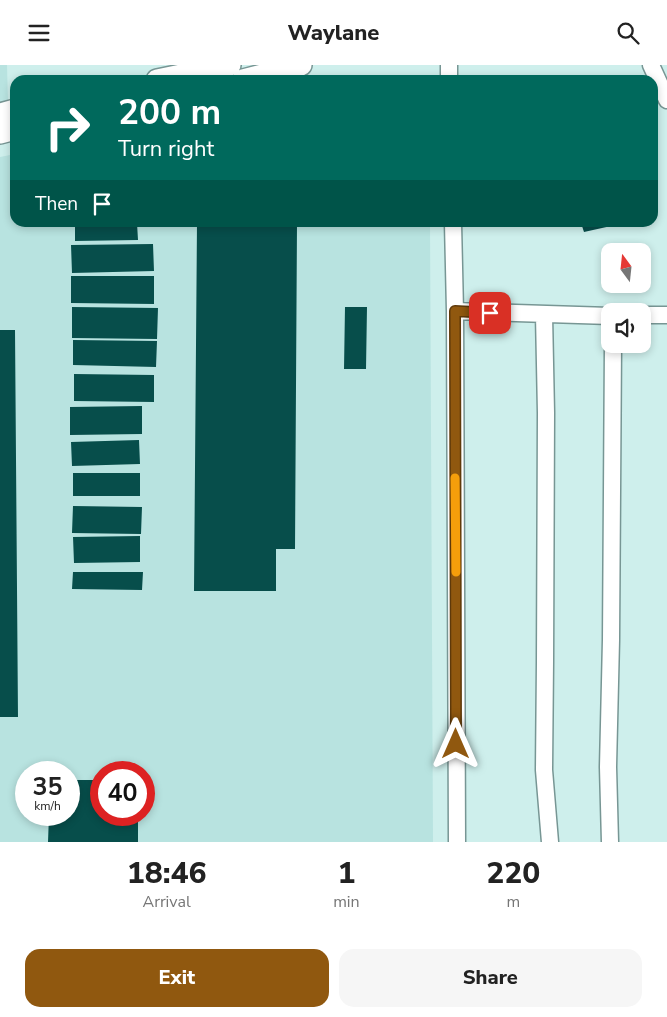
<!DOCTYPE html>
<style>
body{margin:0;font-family:"Nunito Sans",sans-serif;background:#f6f6f6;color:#222;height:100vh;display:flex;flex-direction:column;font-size:19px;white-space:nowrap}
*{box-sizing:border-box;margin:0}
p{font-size:16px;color:#767676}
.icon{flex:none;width:28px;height:28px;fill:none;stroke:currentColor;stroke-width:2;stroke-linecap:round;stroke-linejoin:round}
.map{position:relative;height:777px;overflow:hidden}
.sheet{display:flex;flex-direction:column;background:#fff;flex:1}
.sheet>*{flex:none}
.top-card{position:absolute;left:10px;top:10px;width:648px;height:152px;border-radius:15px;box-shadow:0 2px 8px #0003;background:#00695c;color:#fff;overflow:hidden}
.needle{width:32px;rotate:345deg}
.controls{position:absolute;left:601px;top:178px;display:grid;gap:10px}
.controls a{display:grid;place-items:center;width:50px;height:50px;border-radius:10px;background:#fff;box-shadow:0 2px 8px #0003;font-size:25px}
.speed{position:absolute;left:15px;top:696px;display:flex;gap:10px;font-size:25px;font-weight:700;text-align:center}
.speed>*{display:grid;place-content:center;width:65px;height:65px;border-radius:50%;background:#fff;box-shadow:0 2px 8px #0003;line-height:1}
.speed small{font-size:12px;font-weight:400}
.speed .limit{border:8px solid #d22;background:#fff;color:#111}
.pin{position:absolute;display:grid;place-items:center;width:42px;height:42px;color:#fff;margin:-21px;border-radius:10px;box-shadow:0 2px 8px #0006}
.me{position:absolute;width:55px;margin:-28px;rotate:0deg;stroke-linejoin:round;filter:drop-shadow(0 0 4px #0008)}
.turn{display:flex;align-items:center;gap:18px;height:105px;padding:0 25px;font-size:22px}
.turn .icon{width:65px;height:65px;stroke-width:2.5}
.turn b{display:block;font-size:35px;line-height:42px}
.then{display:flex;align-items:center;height:48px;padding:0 25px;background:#0003;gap:10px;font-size:19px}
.eta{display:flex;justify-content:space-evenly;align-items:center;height:85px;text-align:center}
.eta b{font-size:30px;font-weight:800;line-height:35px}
.primary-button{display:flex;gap:10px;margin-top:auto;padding:10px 25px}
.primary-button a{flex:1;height:58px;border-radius:15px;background:#90580f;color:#fff;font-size:20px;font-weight:800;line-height:58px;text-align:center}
.primary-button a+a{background:#f6f6f6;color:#222}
header{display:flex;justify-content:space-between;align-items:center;height:65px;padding:0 25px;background:#fff;font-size:22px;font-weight:800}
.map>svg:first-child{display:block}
.built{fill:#b8e3e0;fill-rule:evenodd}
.building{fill:#074e4b}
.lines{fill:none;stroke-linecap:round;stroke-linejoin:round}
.minor-casing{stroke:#779694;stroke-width:19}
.major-casing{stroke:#779694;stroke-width:24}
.minor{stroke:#fff;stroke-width:16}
.major{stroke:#fff;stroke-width:21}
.route-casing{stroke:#5e390a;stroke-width:12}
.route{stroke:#90580f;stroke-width:9}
.slow{stroke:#f59e0b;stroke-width:9}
</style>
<header><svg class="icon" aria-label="menu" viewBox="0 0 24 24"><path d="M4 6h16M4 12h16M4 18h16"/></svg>Waylane<svg class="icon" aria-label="search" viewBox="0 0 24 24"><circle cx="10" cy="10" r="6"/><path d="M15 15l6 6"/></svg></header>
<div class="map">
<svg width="667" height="777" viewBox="0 0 667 777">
<rect width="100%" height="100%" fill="#ceefec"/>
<path class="built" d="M0 0H7L8 39 0 41Z
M15 89V158H430L433 777H0V92ZM26 708H69V750H26ZM101 708H144V750H101Z"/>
<path class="building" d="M75 158H137L138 175 75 176Z
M197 158H297L295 484H276V526H194Z
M581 158H610L611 161 584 167Z
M153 179 154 206 72 208 71 180Z
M71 211H154V239L71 238Z
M72 242 158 243 157 274 72 273Z
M345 242H367L366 304H344Z
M0 265H15L18 652H0Z
M73 275 157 276 156 302 73 300Z
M74 309 154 310V337L74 336Z
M142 341V369L70 370V342Z
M139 375 140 399 72 401 71 377Z
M73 408H140V431H73Z
M73 441 142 442 141 469 72 468Z
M140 471V497L74 498 73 472Z
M73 507H143L142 525 72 524Z
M69 715H101V750H138V777H48L49 750H69Z"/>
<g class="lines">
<g class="minor-casing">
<path id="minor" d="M449 0V15
M651 0 667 35
M453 158 455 246 457 777
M455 246 610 251
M544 250 546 348 545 597 544 705 550 777
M642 250H667
M610 777 608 702 611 575 613 279"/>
</g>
<g class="major-casing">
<path id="major" d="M157 15 230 0
M243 15 301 0
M0 49 15 45
M0 68 15 64"/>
</g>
<use href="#minor" class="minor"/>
<use href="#major" class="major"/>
</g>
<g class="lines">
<g class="route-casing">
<path id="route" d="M456 679 455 246 490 248"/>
</g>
<use href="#route" class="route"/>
<path class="slow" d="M455 413 456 507"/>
</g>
</svg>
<div class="controls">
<a><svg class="needle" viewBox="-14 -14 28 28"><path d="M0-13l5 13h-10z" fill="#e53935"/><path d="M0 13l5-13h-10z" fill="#767676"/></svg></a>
<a><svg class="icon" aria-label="sound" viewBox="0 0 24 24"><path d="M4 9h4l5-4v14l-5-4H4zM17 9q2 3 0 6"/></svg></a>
</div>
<div class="speed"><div>35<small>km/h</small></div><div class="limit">40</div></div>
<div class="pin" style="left:490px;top:248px;background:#d93025"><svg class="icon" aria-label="arrive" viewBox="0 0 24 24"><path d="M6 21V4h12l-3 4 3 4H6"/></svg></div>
<svg class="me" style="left:456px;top:679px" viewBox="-20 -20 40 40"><path d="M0-17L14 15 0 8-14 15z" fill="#90580f" stroke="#fff" stroke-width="4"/></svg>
<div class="top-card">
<div class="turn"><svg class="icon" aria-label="right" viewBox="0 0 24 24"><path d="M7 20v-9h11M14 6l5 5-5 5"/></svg><div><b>200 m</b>Turn right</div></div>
<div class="then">Then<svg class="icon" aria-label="arrive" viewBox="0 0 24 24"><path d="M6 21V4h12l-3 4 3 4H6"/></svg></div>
</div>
</div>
<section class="sheet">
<div class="eta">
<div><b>18:46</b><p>Arrival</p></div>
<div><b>1</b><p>min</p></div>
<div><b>220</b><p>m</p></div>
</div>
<div class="primary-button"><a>Exit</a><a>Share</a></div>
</section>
